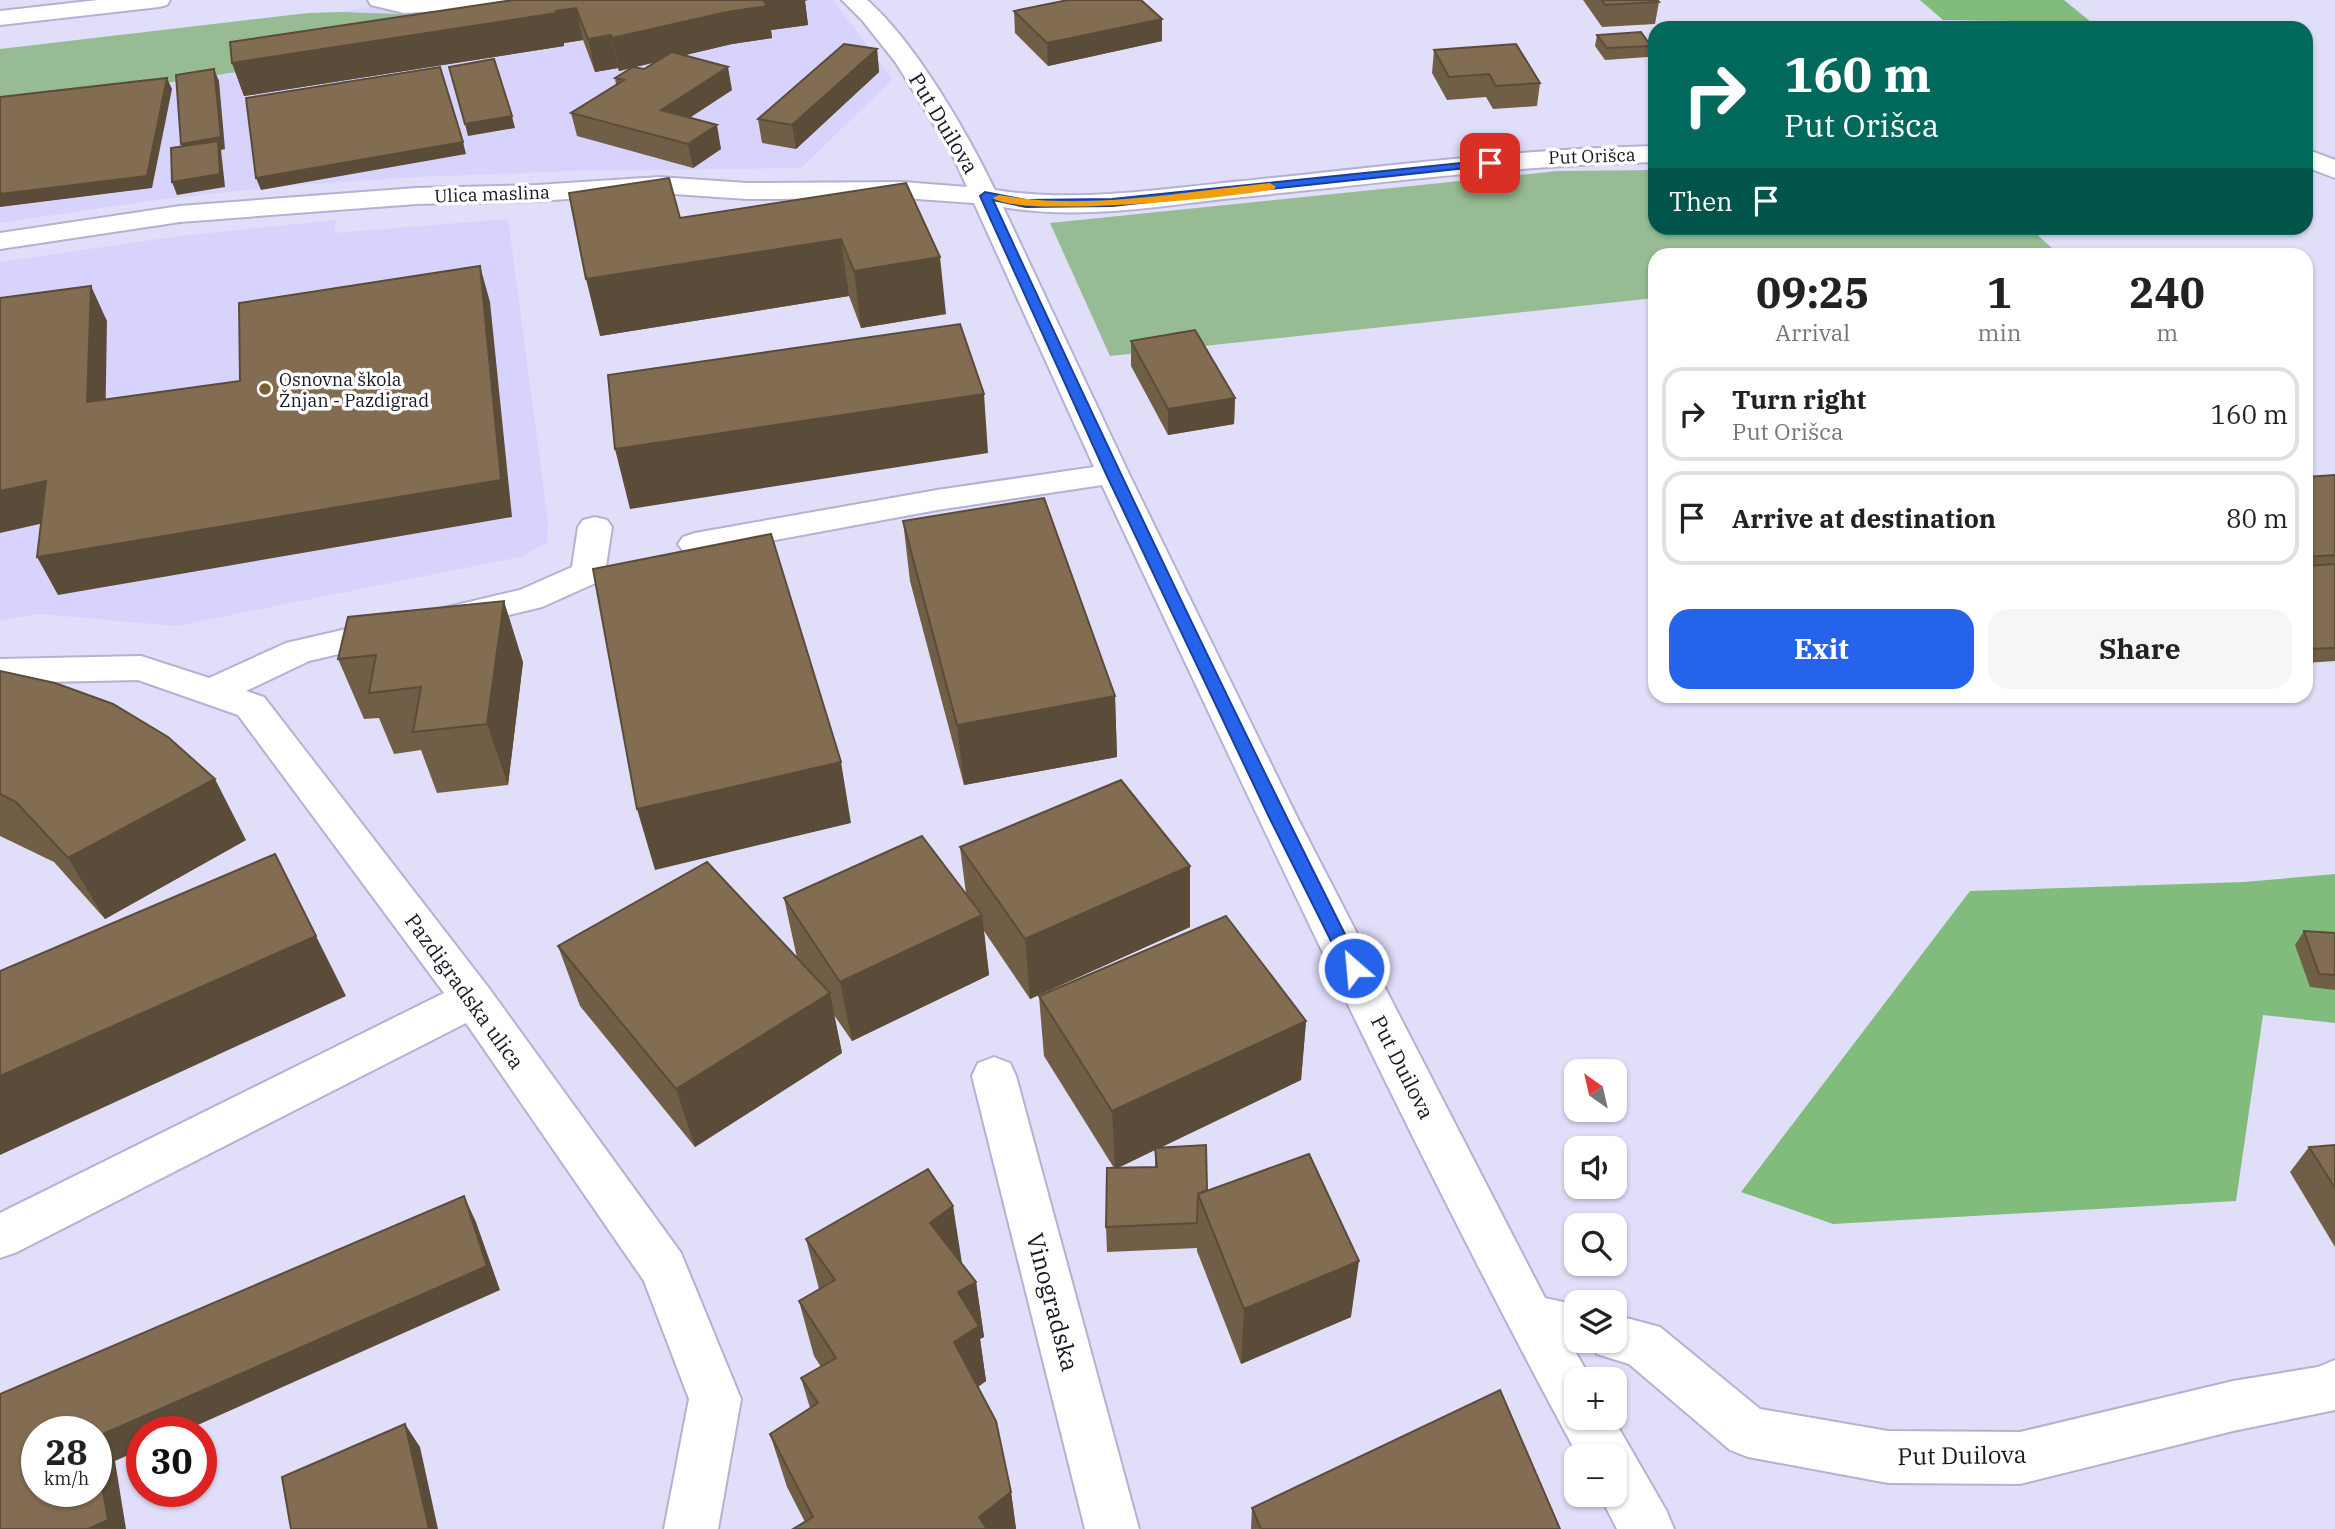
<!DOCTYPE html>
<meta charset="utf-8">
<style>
body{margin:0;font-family:"IBM Plex Serif",serif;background:#f6f6f6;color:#222;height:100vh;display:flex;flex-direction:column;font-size:26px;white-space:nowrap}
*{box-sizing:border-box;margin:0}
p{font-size:23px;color:#767676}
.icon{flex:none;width:38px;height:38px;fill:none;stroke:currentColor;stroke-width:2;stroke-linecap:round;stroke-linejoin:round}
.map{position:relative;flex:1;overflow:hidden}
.drawer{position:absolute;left:1648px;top:248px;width:665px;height:455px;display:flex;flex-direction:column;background:#fff;border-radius:21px;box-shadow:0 2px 5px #0004}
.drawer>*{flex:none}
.banner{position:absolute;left:1648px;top:21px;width:665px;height:214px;border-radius:21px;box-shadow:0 2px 5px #0004;background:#00695c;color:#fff;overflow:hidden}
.needle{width:46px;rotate:326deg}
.tools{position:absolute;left:1564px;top:1059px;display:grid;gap:14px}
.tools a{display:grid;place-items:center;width:63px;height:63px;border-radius:14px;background:#fff;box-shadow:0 2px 5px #0004;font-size:35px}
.speed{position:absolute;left:21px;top:1416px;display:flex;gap:14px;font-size:35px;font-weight:700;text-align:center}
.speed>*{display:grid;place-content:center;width:91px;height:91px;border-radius:50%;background:#fff;box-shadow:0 2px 5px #0004;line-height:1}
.speed small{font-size:18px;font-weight:400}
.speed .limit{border:10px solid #d22;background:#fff;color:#111}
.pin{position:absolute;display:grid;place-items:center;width:60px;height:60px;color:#fff;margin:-30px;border-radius:14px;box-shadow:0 4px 10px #0006}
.me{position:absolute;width:77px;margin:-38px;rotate:333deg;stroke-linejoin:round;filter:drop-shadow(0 0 5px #0008)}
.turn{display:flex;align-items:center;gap:24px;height:147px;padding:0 21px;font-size:32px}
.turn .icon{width:91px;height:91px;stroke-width:2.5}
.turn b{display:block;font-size:49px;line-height:60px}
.then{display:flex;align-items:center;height:66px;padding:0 21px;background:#0003;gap:14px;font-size:26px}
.eta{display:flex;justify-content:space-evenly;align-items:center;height:119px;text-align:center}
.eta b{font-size:42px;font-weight:700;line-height:49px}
.primary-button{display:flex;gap:14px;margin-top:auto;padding:14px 21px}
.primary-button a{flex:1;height:80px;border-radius:21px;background:#2563eb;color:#fff;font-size:28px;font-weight:700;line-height:80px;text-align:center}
.primary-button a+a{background:#f6f6f6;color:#222}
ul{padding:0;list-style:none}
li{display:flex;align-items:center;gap:21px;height:94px;margin:0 14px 10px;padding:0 7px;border:4px solid #e0e0e0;border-radius:21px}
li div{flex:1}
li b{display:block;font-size:26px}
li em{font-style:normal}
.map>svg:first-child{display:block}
.built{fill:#d7d3fd}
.green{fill:#97bc93}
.forest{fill:#81bc7c}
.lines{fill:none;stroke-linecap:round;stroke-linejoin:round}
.minor-casing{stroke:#b4b1d2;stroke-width:4}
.highway-casing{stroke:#b4b1d2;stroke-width:4}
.minor{fill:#fff;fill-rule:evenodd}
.highway{fill:#fff;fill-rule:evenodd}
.wall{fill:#705e47;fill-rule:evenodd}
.shaded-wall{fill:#5b4c39}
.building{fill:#826d52;stroke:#5b4c39;stroke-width:2}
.route{fill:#2563eb;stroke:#184099;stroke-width:2}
.slow{fill:#f59e0b}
.poi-dot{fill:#786232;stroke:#fff;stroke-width:2.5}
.labels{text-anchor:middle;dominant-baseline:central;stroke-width:7;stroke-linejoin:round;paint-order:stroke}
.far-street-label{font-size:18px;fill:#191723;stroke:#fff}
.far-poi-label{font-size:18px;fill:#191723;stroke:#fff;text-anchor:start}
.street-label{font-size:21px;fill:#191723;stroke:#fff}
.near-street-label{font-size:24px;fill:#191723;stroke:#fff}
</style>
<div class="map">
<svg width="2335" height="1529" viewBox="0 0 2335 1529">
<rect width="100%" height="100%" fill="#e1defa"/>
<path class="built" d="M409 0H833L893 79 801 168 572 171 417 177 284 186 156 200 0 223V104L423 16 340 12Z
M508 219 548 521 547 543 520 557 177 626 39 614 0 620V262L179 236 336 220 334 233Z"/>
<path class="green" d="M340 12 460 16 508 30 165 83 0 104V49L308 13Z
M1655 170 1656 228H2030L2054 250 2029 256H1656L1655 298 1110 356 1050 223 1557 171Z"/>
<path class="forest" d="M1920 0H2064L2091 22 1943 20Z
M2335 874V1023L2263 1015 2236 1201 1833 1224 1741 1192 1970 891 2244 882Z"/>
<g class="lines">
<g class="minor-casing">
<path id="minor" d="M368 0H526L523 5 515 7 404 13 371 5Z
M842 0H867C915 42 967 132 995 190 1077 203 1161 189 1243 181 1381 167 1517 149 1656 146V162C1517 165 1380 183 1242 197 1164 205 1081 221 1003 207L1129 474 1298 819 1545 1298 1577 1305V1340H1615V1315L1660 1327 1760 1409 1888 1431 2020 1432 2233 1381 2318 1367 2335 1360V1410L2233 1431 2020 1484 1888 1483 1748 1457 1730 1450 1629 1364 1597 1354 1593 1345 1575 1351 1591 1379H1577V1418H1613L1666 1510 1674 1529H1617L1599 1494H1615V1456H1578C1407 1140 1255 811 1102 485L937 510 695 555 683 551 678 544 683 537 695 533 937 490 1094 467 974 203 903 198 747 199 659 193 537 201 416 204 180 222 0 249V233L180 206 416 188 537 185 659 177 747 183 903 182 967 187 953 156 896 63 862 20Z
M2306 149 2335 160V178L2306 167Z
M595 517 607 520 612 527 605 573 600 581 542 607 452 629 439 625 434 617 439 609 520 590 572 567 578 527 583 520Z
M394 618 407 622 412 630 407 638 309 661 246 691 264 697 488 987 681 1253 741 1399 718 1529H664L689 1399 644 1281 466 1023 17 1252 0 1258V1213L444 993 238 715 138 680 0 683V659L141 656 209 678 286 643Z
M994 1057 1010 1063 1016 1076 1139 1529H1085L972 1076 978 1063Z"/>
</g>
<g class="highway-casing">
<path id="highway" d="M98 0H170L167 5 159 7 0 25V11Z"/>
</g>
<use href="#minor" class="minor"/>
<use href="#highway" class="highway"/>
</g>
<path class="wall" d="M513 0 805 1 808 25 771 30 772 38 732 44 684 55 732 90 689 118 721 149 693 168 577 136 571 113 616 85 615 78 631 68 619 71 618 68 595 72 583 40 564 43V46L244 96 232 63ZM655 62 644 69 635 67Z
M1583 0H1657L1659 2 1655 24 1602 27Z
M1014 11 1162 19V41L1048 66 1015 33Z
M1597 35 1651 46 1648 57 1605 60 1595 46Z
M877 49 879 72 796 149 762 143 758 119Z
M1434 50 1540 83 1537 106 1493 109 1486 97 1447 100 1432 73Z
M906 183 946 314 861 328 849 296 600 336 680 218Z
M1131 341 1235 398 1234 424 1168 435 1131 366Z
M2335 475V661L2306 663V477Z
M903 521 1115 696 1117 757 964 785 910 581Z
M348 617 523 662 508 785 437 793 421 750 394 754 379 718 364 719 338 659Z
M0 671 246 840 105 919 54 862 0 836Z
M960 847 1190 927 1030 999 984 931 989 975 852 1041 834 1015 842 1053 695 1147 580 1006 558 946 797 958 784 898 966 894Z
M2304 931 2335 933V990L2310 987 2295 945Z
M1039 996 1306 1021 1301 1080 1160 1148 1351 1317 1241 1364 1197 1251V1248L1107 1252 1106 1227 1114 1168 1044 1056ZM1155 1150V1167L1118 1168Z
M2335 1145V1247L2290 1172 2309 1147Z
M953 1206 961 1264 976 1282 984 1337 980 1339 986 1381 978 1387 1011 1492 1016 1529H793L805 1522 787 1487 770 1434 810 1408 801 1378 821 1367 814 1356 799 1301 819 1289 806 1239Z
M1252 1508 1560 1529H1251Z"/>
<path class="shaded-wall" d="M733 0H808L805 1 808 25 771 30 772 38 732 44 619 71 612 38Z
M576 8 583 40 564 43V46L244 96 232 63Z
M1162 19V41L1048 66 1047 43Z
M611 35 618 68 595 72 588 39Z
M877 49 879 72 796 149 792 125Z
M728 67 732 90 665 134 661 110Z
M214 69 219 81 225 149 221 150 225 187 177 195 172 182 186 156 181 144Z
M167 78 172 89 152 188 0 207V194Z
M512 116 515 128 468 136 465 124Z
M717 125 721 149 693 168 688 144Z
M463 142 466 154 261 190 256 178Z
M841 239 849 296 600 336 586 279Z
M940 257 946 314 861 328 854 271Z
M480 266 490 302 512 517 58 595 37 557Z
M91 286 107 321 105 439 87 402Z
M984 394 988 453 630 509 615 449Z
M1235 398 1234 424 1168 435V409Z
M46 481 66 518 0 533V491Z
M504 601 523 662 508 785 487 724Z
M1115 696 1117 757 964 785 957 725Z
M841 762 851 823 655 870 637 809Z
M215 779 246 840 105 919 68 858Z
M1190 866V927L1030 999 1025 939Z
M982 915 989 975 852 1041 840 982Z
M316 936 346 996 0 1155V1076Z
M830 993 842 1053 695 1147 676 1089Z
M1306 1021 1301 1080 1115 1169 1112 1111Z
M464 1196 476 1222 500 1290 182 1432H142V1449L115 1461 126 1529H88L96 1452V1437Z
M953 1206 962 1263 939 1280 930 1223Z
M1359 1261 1351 1317 1241 1364 1244 1309Z
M976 1282 984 1337 980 1339 986 1381 963 1397 954 1342 958 1292Z
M405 1424 420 1447 438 1529H429Z
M1011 1492 1016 1529H981L979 1517Z"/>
<path class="building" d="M513 0H763L767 6 727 12 612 38 611 35 588 39 576 8 556 11 557 13 232 63 230 42Z
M1068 0H1141L1162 19 1047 43 1014 11Z
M1602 0H1657L1659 2 1605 5Z
M1641 32 1651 46 1607 48 1597 35Z
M844 44 877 49 792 125 758 119Z
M1516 44 1540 83 1496 86 1489 74 1449 77 1434 50Z
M672 52 728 67 661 110 717 125 688 144 571 113 624 80 615 78 633 67 644 69Z
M494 59 512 116 465 124 449 67Z
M440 67 463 142 256 178 246 98Z
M214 69 221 137 181 144 176 75Z
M167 78 147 176 0 194V97Z
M218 141 220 174 172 182 171 148Z
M669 178 680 218 906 183 940 257 854 271 841 239 586 279 569 193Z
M480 266 501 480 37 557 46 481 0 491V298L91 286 87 402 240 381 239 303Z
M960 324 984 394 615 449 608 375Z
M1195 330 1235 398 1168 409 1131 341Z
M2335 475V555L2306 557V477Z
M1044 498 1115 696 957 725 903 521Z
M771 534 841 762 637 809 593 569Z
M2335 564V648L2306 649V566Z
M504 601 487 724 413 732 421 687 369 693 376 655 338 659 348 617Z
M0 671 55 683 113 704 168 737 215 779 68 858 16 802 0 794Z
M1121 780 1190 866 1025 939 960 847Z
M922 836 982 915 840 982 784 898Z
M275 854 316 936 0 1076V971Z
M707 862 830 993 676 1089 558 946Z
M1226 916 1306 1021 1112 1111 1039 996Z
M2304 931 2335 933V975L2319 974Z
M1206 1145 1207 1190 1198 1194 1197 1223 1106 1227 1107 1168 1157 1167 1155 1148Z
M2335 1145V1188L2309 1147Z
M1309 1154 1359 1261 1244 1309 1198 1194Z
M928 1169 953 1206 930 1223 976 1282 958 1292 979 1326 954 1342 996 1421 1011 1492 979 1517 987 1529H793L813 1517 770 1434 818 1403 801 1378 836 1358 799 1301 835 1280 806 1239Z
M464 1196 487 1266 96 1437V1432H37V1491H96V1452L108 1520 88 1529H0V1394Z
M1500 1390 1560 1529H1261L1252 1508Z
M405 1424 429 1529H291L282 1477Z"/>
<path class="route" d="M1490 160 1494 161V165L1112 206 1026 207 993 200C1112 458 1234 715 1362 968L1360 973H1347L1270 819 1106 474 980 196 985 192 1026 200 1112 199Z"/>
<path class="slow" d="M1270 183 1276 187 1274 189C1233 198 1020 218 993 198L999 195C1087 211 1182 192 1270 183Z"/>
<circle class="poi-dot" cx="265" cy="389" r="7"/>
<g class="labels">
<g class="far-street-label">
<text transform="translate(1592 156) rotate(-2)">Put Orišca</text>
<text transform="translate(492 194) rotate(-2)">Ulica maslina</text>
</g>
<g class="far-poi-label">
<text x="279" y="379">Osnovna škola<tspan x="279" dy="21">Žnjan - Pazdigrad</tspan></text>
</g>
<g class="street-label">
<text transform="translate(944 123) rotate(59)">Put Duilova</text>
<text transform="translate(465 991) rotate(54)">Pazdigradska ulica</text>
<text transform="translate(1403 1067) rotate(63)">Put Duilova</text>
</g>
<g class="near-street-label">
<text transform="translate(1053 1302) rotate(75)">Vinogradska</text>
<text transform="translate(1962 1455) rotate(-1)">Put Duilova</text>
</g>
</g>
</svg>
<div class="tools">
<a><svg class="needle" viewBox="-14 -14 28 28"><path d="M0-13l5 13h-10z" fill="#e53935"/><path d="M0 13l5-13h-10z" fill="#767676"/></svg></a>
<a><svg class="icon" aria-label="sound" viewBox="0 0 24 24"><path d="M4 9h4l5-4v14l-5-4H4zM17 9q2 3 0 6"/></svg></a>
<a><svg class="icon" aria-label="search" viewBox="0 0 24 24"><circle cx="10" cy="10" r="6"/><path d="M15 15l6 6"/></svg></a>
<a><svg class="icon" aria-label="layers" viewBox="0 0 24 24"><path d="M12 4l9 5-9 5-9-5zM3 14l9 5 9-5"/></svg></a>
<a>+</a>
<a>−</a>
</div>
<div class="speed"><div>28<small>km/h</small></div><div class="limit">30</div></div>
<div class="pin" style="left:1490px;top:163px;background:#d93025"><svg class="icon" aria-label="arrive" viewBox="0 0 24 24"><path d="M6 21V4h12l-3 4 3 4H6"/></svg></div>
<svg class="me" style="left:1354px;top:968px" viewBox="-20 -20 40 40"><circle r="17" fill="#2563eb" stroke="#fff" stroke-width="3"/><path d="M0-11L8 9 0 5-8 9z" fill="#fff"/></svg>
<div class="banner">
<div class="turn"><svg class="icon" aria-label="right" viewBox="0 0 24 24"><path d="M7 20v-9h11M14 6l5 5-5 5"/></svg><div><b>160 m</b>Put Orišca</div></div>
<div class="then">Then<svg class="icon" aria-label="arrive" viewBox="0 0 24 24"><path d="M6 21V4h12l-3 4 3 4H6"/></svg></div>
</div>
<section class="drawer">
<div class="eta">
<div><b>09:25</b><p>Arrival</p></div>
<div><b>1</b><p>min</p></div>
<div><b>240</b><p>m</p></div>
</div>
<ul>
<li><svg class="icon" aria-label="right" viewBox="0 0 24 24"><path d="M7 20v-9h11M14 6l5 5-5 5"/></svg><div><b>Turn right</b><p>Put Orišca</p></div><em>160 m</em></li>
<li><svg class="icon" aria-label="arrive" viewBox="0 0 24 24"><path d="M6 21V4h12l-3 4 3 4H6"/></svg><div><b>Arrive at destination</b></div><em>80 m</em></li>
</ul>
<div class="primary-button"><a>Exit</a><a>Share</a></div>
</section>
</div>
